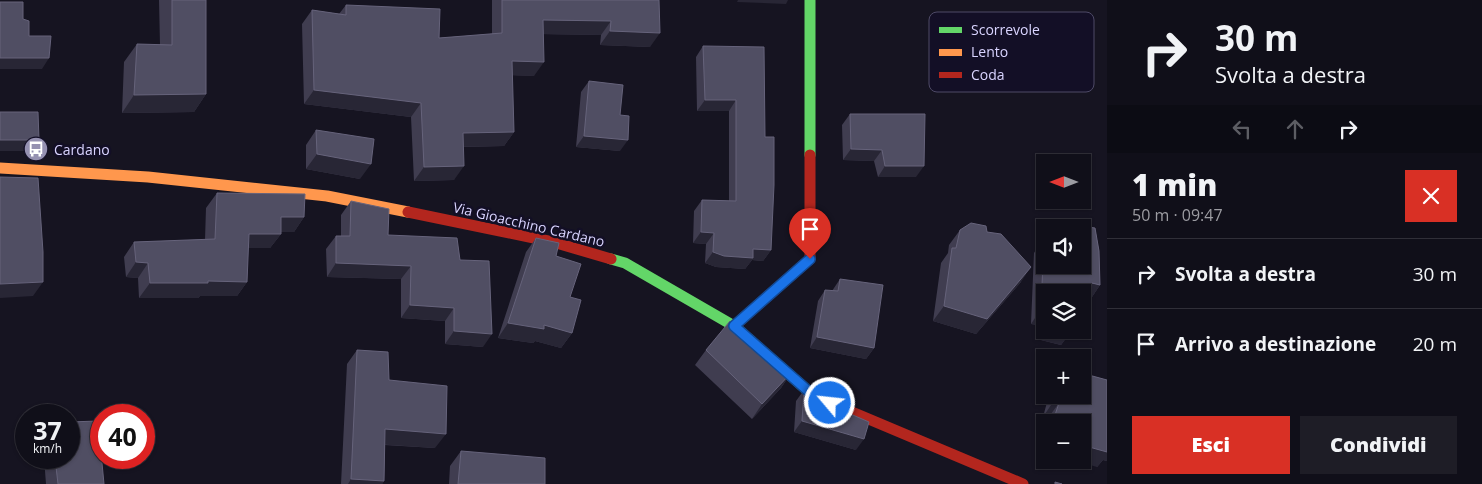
<!DOCTYPE html>
<html lang="it">
<meta charset="utf-8">
<style>
body{margin:0;font-family:"Open Sans",sans-serif;background:#1e1d26;color:#f1f3f6;height:100vh;display:flex;flex-direction:column;font-size:19px;white-space:nowrap}
*{box-sizing:border-box;margin:0}
p{font-size:16px;color:#9c9ca2}
.icon{flex:none;width:28px;height:28px;fill:none;stroke:currentColor;stroke-width:2;stroke-linecap:round;stroke-linejoin:round}
.map{position:relative;flex:1;overflow:hidden}
.side{display:flex;flex-direction:column;background:#100f19;width:375px}
.side>*{flex:none}
.guide{background:#100f19;color:#f1f3f6;overflow:hidden}
.needle{width:32px;rotate:270deg}
.buttons{position:absolute;left:1036px;top:154px;display:grid;gap:10px}
.buttons a{display:grid;place-items:center;width:55px;height:55px;border-radius:0px;background:#100f19;box-shadow:0 1px 4px #0004,0 0 0 1px #302f38;font-size:25px}
.speed{position:absolute;left:15px;top:404px;display:flex;gap:10px;font-size:25px;font-weight:700;text-align:center}
.speed>*{display:grid;place-content:center;width:65px;height:65px;border-radius:50%;background:#100f19;box-shadow:0 1px 4px #0004,0 0 0 1px #302f38;line-height:1}
.speed small{font-size:12px;font-weight:400}
.speed .limit{border:8px solid #d22;background:#fff;color:#111}
.pin{position:absolute;display:grid;place-items:center;width:42px;height:42px;color:#fff;margin:-51px -21px;border-radius:50% 50% 50% 0;rotate:-45deg;box-shadow:0 0 5px #0007}
.pin .icon{rotate:45deg}
.me{position:absolute;width:55px;margin:-28px;rotate:298deg;stroke-linejoin:round;filter:drop-shadow(0 0 4px #0008)}
.turn{display:flex;align-items:center;gap:18px;height:105px;padding:0 25px;font-size:22px}
.turn .icon{width:65px;height:65px;stroke-width:2.5}
.turn b{display:block;font-size:35px;line-height:42px}
.lanes{display:flex;align-items:center;height:48px;padding:0 25px;background:#0003;justify-content:center;gap:25px;direction:ltr}
.lanes .off{opacity:.35}
.round{display:grid;place-items:center;flex:none;width:52px;height:52px;border-radius:0px;background:#1e1d26}
.overview{display:flex;align-items:center;justify-content:space-between;height:85px;padding:0 25px}
h1{font-size:30px;font-weight:800;line-height:38px}
.primary-button{display:flex;gap:10px;margin-top:auto;padding:10px 25px}
.primary-button a{flex:1;height:58px;border-radius:0px;background:#d93025;color:#fff;font-size:20px;font-weight:800;line-height:58px;text-align:center}
.primary-button a+a{background:#1e1d26;color:#f1f3f6}
ul{padding:0;list-style:none}
li{display:flex;align-items:center;gap:15px;height:70px;padding:0 25px;border-top:1px solid #302f38}
li div{flex:1}
li b{display:block;font-size:19px}
li em{font-style:normal}
main{display:flex;flex:1;min-height:0}
.map>svg:first-child{display:block}
.lines{fill:none;stroke-linecap:round;stroke-linejoin:round}
.fast{stroke:#63d668;stroke-width:11}
.slow{stroke:#ff974d;stroke-width:11}
.jam{stroke:#b3261e;stroke-width:11}
.wall{fill:#403d50}
.shaded-wall{fill:#282635}
.building{fill:#504e63;stroke:#66637b}
.route-casing{stroke:#114b97;stroke-width:12}
.route{stroke:#1a73e8;stroke-width:9}
.labels{text-anchor:middle;dominant-baseline:central;stroke-width:5;stroke-linejoin:round;paint-order:stroke}
.poi-label{font-size:14px;fill:#d9d4ff;stroke:#130f26;text-anchor:start}
.street-label{font-size:14px;fill:#d9d4ff;stroke:#130f26}
.key{fill:#130f26;stroke:#4e4a67;stroke-width:1}
.key-label{font-size:14px;fill:#d9d4ff}
</style>
<main>
<div class="map">
<svg width="1107" height="484" viewBox="0 0 1107 484">
<rect width="100%" height="100%" fill="#161421"/>
<g class="lines">
<path class="fast" d="M810 0V155
M611 259 625 263 734 326 807 390"/>
<path class="slow" d="M0 168 148 177 327 196 408 212"/>
<path class="jam" d="M408 212 553 242 611 259
M734 326 810 259V155
M807 390 814 396 1023 484"/>
</g>
<path class="wall" d="M159 0H206V94L194 112 122 113 124 62 137 44 160 45Z
M492 0H659L650 47 600 45 601 35 543 34 534 76 512 75 514 132 504 146 463 147 454 180 414 181 411 117 304 104 302 24 312 10 339 14 346 5 439 38 492 34Z
M703 46 765 137 771 250 763 261 752 260 745 269 716 267 705 263 706 244 693 243 694 211 702 200 729 201V111H697L696 57Z
M589 81 620 115V151L576 147 581 92Z
M850 114 916 177H878L874 161 843 160 842 125Z
M316 130 360 179 306 169V145Z
M217 193 304 217 294 232H281V234L270 248H248L247 282 237 296H200L198 298H139L138 278 126 277 124 257 134 242 205 240 206 208Z
M351 201 388 235 460 260 483 347 445 344V321L401 318V279L327 277 326 249 336 236H341V215Z
M1052 222 1095 228 1099 251 1100 285 1090 300 1086 299 1082 309V292H1045V330H1072L1061 345 1041 340 1038 325 1031 324 1034 253 1040 243 1042 237 1045 232V265H1082V228H1048Z
M960 230 987 232 1021 282 976 334 933 321 941 263 948 253 949 245Z
M536 238 556 256 570 297 572 333 561 348 535 341 533 343 498 338 526 252Z
M840 279 874 348 866 359 810 348 818 301 825 290 832 291Z
M357 350 389 380 435 448 385 445 384 481 382 484H341L347 364Z
M706 350 791 373 781 388 752 419 695 365Z
M1085 374 1107 380V461L1103 460 1097 467 1082 422H1047L1048 418 1043 417 1049 395H1082V377Z
M804 390 856 450 794 432 796 401Z
M461 451 545 484H449L450 466Z
M44 458H69L104 484H46Z"/>
<path class="shaded-wall" d="M738 0H788L786 4 737 2Z
M543 20 611 21 601 35 533 34Z
M610 31 660 33 650 47 600 45Z
M0 58H49L42 69H0Z
M512 61 544 62 534 76 502 75Z
M314 90 421 103 411 117 304 104Z
M206 94 194 112 122 113 134 95Z
M705 100H736L729 111H697Z
M514 132 504 146 453 147 463 133Z
M584 136 628 140 620 151 576 147Z
M0 140H39L31 151H0Z
M851 149 882 150 874 161 843 160Z
M317 154 371 164 360 179 306 169Z
M464 166 454 180 414 181 424 167Z
M885 166H924L916 177H878Z
M281 217H304L294 232H271Z
M701 232 714 233 706 244 693 243Z
M249 234H281L270 248H238Z
M753 249 771 250 763 261 752 260 745 269 716 267 705 263 713 252Z
M136 262 148 263 138 278 126 277Z
M336 263 411 266 401 279 327 277Z
M1031 267 1021 282 976 334 933 321 944 306Z
M208 281 247 282 237 296H200L198 298H139L150 283Z
M43 282 33 296 0 298V284Z
M1092 283 1100 285 1090 300 1082 298Z
M410 305 454 308 445 321 401 318Z
M1041 309 1045 310V316L1038 325 1031 324Z
M508 323 544 325 572 333 561 348 535 341 533 343 498 338Z
M1048 330H1072L1061 345 1041 340Z
M454 331 492 334 483 347 445 344Z
M817 337 874 348 866 359 810 348Z
M791 373 781 388 752 419 762 404Z
M1053 402 1059 403 1048 418 1043 417Z
M802 421 864 439 856 450 794 432Z
M385 429 446 434 435 448 375 444Z
M1082 445 1107 448V461L1103 460 1097 467 1073 460H1082Z
M351 479 384 481 382 484H348Z"/>
<path class="building" d="M172 0H206V94L134 95 137 44 172 45Z
M502 0H659L660 33 610 31 611 21 543 20 544 62 512 61 514 132 463 133 464 166 424 167 421 103 314 90 312 10 346 15V5L440 9 439 38 502 33Z
M0 2H23V19L29 21V36H51L49 58H0Z
M703 46 764 47 765 137H774V185L771 250 753 249V258L724 256 713 252 714 233 701 232 702 200 736 201V100H705Z
M589 81 623 85 620 115 629 116 628 140 584 136Z
M0 112H38L39 140H0Z
M850 114H925L924 166H885L882 150 851 149Z
M316 130 374 139 371 164 317 154Z
M0 177 38 178 43 252V282L0 284Z
M217 193 305 194 304 217H281V234H249L247 282 208 281V283H150L148 263 136 262 134 242 215 239Z
M351 201 389 209 388 235 457 238 460 260 489 261 492 334 454 331V308L410 305 411 266 336 263V236H350Z
M1052 222 1095 228 1099 251 1100 285 1092 283 1082 309V292H1045V310L1041 309 1044 238H1045V265H1082V228H1051Z
M971 223 986 226 987 232 1001 234 1031 267 987 319 944 306 952 248H956L960 230Z
M536 238 559 243 556 256 581 264 570 297 581 300 572 333 544 325V329L508 323Z
M840 279 883 285 874 348 817 337 825 290 838 291Z
M730 321 791 373 762 404 706 350Z
M357 350 388 352 389 380 447 386 446 434 385 429 384 481 351 479Z
M1085 374 1107 380V452L1082 445V422H1058L1053 421 1059 403 1053 402 1055 395H1082V380Z
M804 390 816 399 869 422 864 439 802 421Z
M98 421 104 484H58L55 458H69V422Z
M461 451 545 458V484H458Z
M1055 482 1062 484H1055Z"/>
<g class="lines">
<g class="route-casing">
<path id="route" d="M810 259 734 326 814 396 830 403"/>
</g>
<use href="#route" class="route"/>
</g>
<defs>
<g id="bus-disc" transform="scale(1.25)"><circle r="9.5" fill="#9591b1" stroke="#130f26"/><path d="M-5-6H5V4H4V6H2V4H-2V6H-4V4H-5ZM-3.5-4V0h7V-4ZM-3.5 1.2v1.5H-2V1.2ZM2 1.2v1.5H3.5V1.2Z" fill="#fff"/></g>
</defs>
<g fill-rule="evenodd">
<use href="#bus-disc" x="36" y="149"/>
</g>
<g class="labels">
<g class="poi-label">
<text x="54" y="149">Cardano</text>
</g>
<g class="street-label">
<text transform="translate(529 224) rotate(13)">Via Gioacchino Cardano</text>
</g>
</g>
<rect x="929" y="12" width="165" height="80" rx="8" class="key"/>
<rect x="939" y="27" width="23" height="6" fill="#63d668"/>
<rect x="939" y="49" width="23" height="7" fill="#ff974d"/>
<rect x="939" y="72" width="23" height="6" fill="#b3261e"/>
<g class="key-label">
<text x="971" y="35">Scorrevole</text>
<text x="971" y="57">Lento</text>
<text x="971" y="80">Coda</text>
</g>
</svg>
<div class="buttons">
<a><svg class="needle" viewBox="-14 -14 28 28"><path d="M0-13l5 13h-10z" fill="#e53935"/><path d="M0 13l5-13h-10z" fill="#9c9ca2"/></svg></a>
<a><svg class="icon" aria-label="sound" viewBox="0 0 24 24"><path d="M4 9h4l5-4v14l-5-4H4zM17 9q2 3 0 6"/></svg></a>
<a><svg class="icon" aria-label="layers" viewBox="0 0 24 24"><path d="M12 4l9 5-9 5-9-5zM3 14l9 5 9-5"/></svg></a>
<a>+</a>
<a>−</a>
</div>
<div class="speed"><div>37<small>km/h</small></div><div class="limit">40</div></div>
<div class="pin" style="left:810px;top:259px;background:#d93025"><svg class="icon" aria-label="arrive" viewBox="0 0 24 24"><path d="M6 21V4h12l-3 4 3 4H6"/></svg></div>
<svg class="me" style="left:830px;top:403px" viewBox="-20 -20 40 40"><circle r="17" fill="#1a73e8" stroke="#fff" stroke-width="3"/><path d="M0-11L8 9 0 5-8 9z" fill="#fff"/></svg>
</div>
<section class="side">
<div class="guide">
<div class="turn"><svg class="icon" aria-label="right" viewBox="0 0 24 24"><path d="M7 20v-9h11M14 6l5 5-5 5"/></svg><div><b>30 m</b>Svolta a destra</div></div>
<div class="lanes"><svg class="icon off" aria-label="left" viewBox="0 0 24 24"><path d="M17 20v-9H6M10 6l-5 5 5 5"/></svg><svg class="icon off" aria-label="ahead" viewBox="0 0 24 24"><path d="M12 20V5M6 11l6-6 6 6"/></svg><svg class="icon" aria-label="right" viewBox="0 0 24 24"><path d="M7 20v-9h11M14 6l5 5-5 5"/></svg></div>
</div>
<div class="overview"><div><h1>1 min</h1><p>50 m · 09:47</p></div><a class="round" style="background:#d93025;color:#fff"><svg class="icon" aria-label="close" viewBox="0 0 24 24"><path d="M6 6l12 12M18 6L6 18"/></svg></a></div>
<ul>
<li><svg class="icon" aria-label="right" viewBox="0 0 24 24"><path d="M7 20v-9h11M14 6l5 5-5 5"/></svg><div><b>Svolta a destra</b></div><em>30 m</em></li>
<li><svg class="icon" aria-label="arrive" viewBox="0 0 24 24"><path d="M6 21V4h12l-3 4 3 4H6"/></svg><div><b>Arrivo a destinazione</b></div><em>20 m</em></li>
</ul>
<div class="primary-button"><a>Esci</a><a>Condividi</a></div>
</section>
</main>
